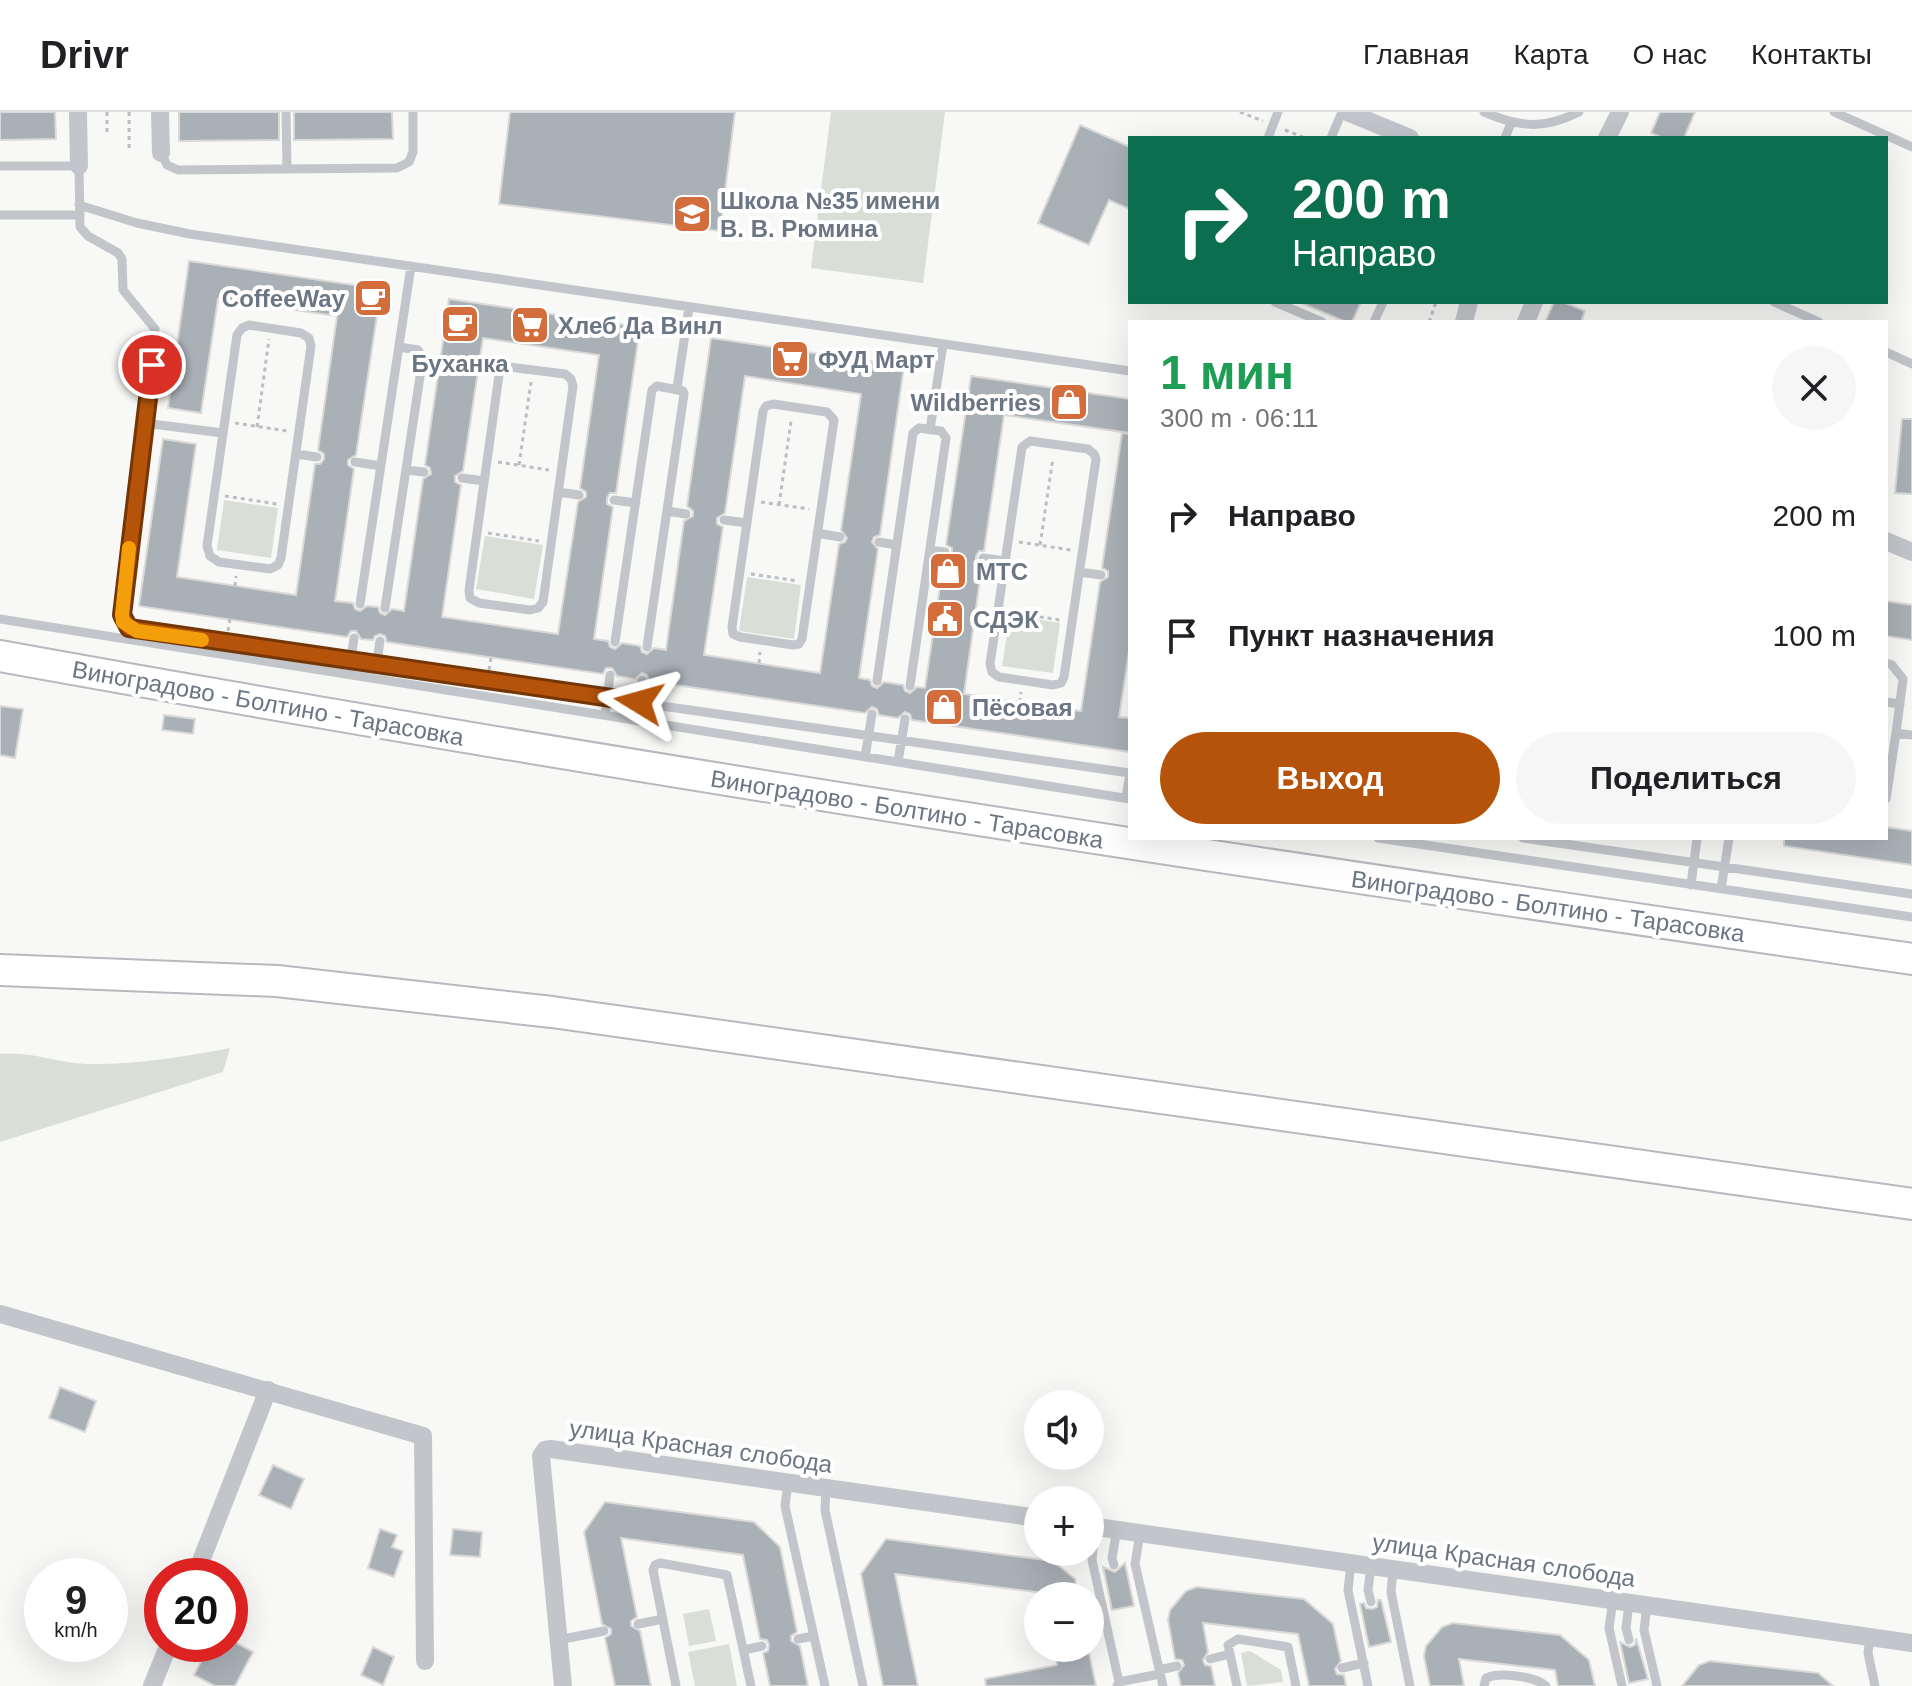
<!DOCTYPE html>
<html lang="ru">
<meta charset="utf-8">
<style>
body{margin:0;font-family:Arial,sans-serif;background:#f6f6f6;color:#202124;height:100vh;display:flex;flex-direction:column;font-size:30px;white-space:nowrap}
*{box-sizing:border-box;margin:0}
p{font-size:26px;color:#757577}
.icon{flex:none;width:44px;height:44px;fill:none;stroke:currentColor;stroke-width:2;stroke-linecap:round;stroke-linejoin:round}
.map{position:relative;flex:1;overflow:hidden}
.details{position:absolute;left:1128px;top:208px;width:760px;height:520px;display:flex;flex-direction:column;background:#fff;border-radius:0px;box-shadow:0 8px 32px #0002}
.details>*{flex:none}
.top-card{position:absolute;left:1128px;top:24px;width:760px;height:168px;border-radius:0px;box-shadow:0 8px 32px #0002;background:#0b6e4f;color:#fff;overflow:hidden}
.controls{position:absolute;left:1024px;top:1278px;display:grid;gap:16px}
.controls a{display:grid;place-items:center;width:80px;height:80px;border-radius:50%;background:#fff;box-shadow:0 8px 32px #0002;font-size:40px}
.speed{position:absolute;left:24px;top:1446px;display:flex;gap:16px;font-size:40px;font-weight:700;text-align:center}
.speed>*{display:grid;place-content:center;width:104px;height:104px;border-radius:50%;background:#fff;box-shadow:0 8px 32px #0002;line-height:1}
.speed small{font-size:20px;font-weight:400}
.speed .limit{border:12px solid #d22;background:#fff;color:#111}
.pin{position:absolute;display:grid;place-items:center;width:68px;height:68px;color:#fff;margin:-34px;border:4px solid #fff;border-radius:50%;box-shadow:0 2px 8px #0007}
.me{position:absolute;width:88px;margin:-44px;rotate:278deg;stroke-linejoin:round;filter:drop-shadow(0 0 6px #0008)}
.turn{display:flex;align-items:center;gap:28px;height:168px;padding:0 32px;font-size:36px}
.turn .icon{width:104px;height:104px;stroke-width:2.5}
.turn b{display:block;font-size:56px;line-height:68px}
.round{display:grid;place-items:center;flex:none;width:84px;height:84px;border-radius:42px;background:#f6f6f6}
.overview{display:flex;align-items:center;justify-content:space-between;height:136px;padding:0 32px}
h1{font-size:48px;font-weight:600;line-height:60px;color:#1e9e55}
.button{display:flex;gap:16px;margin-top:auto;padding:16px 32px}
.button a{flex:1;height:92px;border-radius:48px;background:#b45309;color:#fff;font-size:32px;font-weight:600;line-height:92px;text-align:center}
.button a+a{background:#f6f6f6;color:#202124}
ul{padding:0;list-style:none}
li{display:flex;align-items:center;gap:24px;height:120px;padding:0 32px}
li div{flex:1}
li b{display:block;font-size:30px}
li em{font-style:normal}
header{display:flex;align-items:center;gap:48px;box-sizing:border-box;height:112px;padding:0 40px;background:#fff;border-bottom:2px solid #e0e0e0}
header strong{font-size:38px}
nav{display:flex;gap:44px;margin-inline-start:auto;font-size:28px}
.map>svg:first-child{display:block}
.green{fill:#d9ded7}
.building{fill:#a9b0b6;stroke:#d9dad8;stroke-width:2;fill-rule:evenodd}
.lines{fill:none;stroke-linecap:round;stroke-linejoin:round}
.primary-casing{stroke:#b6b9bd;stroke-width:34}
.path{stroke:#bcbec1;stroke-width:3;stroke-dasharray:4 4;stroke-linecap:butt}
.lane{stroke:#c2c5c9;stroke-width:9}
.street{stroke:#c2c5c9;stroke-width:18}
.primary{stroke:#fff;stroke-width:30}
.route-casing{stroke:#753606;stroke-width:20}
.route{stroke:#b45309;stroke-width:14}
.slow{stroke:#f59e0b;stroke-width:14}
.labels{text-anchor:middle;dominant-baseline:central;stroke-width:8;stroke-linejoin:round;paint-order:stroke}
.poi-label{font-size:24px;font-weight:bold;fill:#6a7684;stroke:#fff;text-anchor:start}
.street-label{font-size:24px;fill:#6a7684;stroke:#fff}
</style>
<header>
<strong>Drivr</strong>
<nav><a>Главная</a><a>Карта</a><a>О нас</a><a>Контакты</a></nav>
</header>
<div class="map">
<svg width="1912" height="1574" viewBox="0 0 1912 1574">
<rect width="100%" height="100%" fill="#f8f8f6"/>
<path class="green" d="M831 0H945L923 171 811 156Z
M224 388 278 396 271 446 217 438Z
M485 424 543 433 534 487 476 477Z
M747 465 801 473 794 527 739 519Z
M1010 503 1060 511 1053 561 1002 554Z
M230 936 223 960 0 1030V942C32 939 56 951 87 952 135 953 183 945 230 936Z
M709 1497 716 1529 689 1534 683 1502Z
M729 1532 737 1574H695L688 1540Z
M1250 1539 1281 1558 1283 1570 1247 1574 1241 1541Z"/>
<path class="building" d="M0 0H55L56 27 0 28Z
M179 0H279V28L179 29Z
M294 0H392L393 27 294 28Z
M510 0H735L720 119 499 92Z
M1660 0H1695L1684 26H1663L1651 21Z
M1080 13 1130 35V97L1109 88 1089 133 1038 111Z
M189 149 381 177 356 343 348 348V353L354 357 335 489 353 491 355 497 360 499 367 494 378 495 380 501 385 503 392 497 404 499 423 367 431 362 430 356 425 353 449 187 640 215 616 381H610L607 386V392L613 395 594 527 608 529 610 535 615 537 622 531 640 534 642 540 647 542 654 536 666 538 684 409 693 404V399L687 394 711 226 904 254 880 423 874 425 872 430 878 437 859 566 870 568 872 574 877 576 884 570 903 573 905 579 910 581 917 575 925 576 944 447 952 442V436L946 433 971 264 1130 287V321L1004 303 984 439H979L976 444V450L982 453 964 582 1081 599 1100 470 1108 465V459L1102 456 1122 321 1130 322V533L1119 605 1130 606V640L912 608 910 602 905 600 898 606 879 603 877 597 872 595 865 601 649 569 647 563 642 561 635 567 617 564 612 556H606L603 562 387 530 385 524 380 522 375 524 373 528 361 527 356 519H351L347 525 139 494 163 327 196 332 177 465 296 483 315 352H320L324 347V342L318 338 337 204 218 187 201 301 168 296ZM483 226 599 243 580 376 586 380V385L578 390 558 522 442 505 461 373 455 370V364L463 359ZM745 264 861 282 841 418 847 426 845 430 839 432 820 561 704 543 723 415 717 412V406L725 401Z
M1299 190H1361L1352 210H1346Z
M1554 190H1563L1585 199 1581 210H1545Z
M1902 307H1912V382L1895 381Z
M1886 489 1912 493V528L1886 524Z
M0 594 23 597 15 646 0 643Z
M164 603 195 607 193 622 162 618Z
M1886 715 1912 719V753L1784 734V726H1886Z
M60 1275 96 1289 85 1320 49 1306Z
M273 1353 304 1367 291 1397 259 1383Z
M605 1390 754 1410 780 1435 797 1520 791 1524V1529L800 1534 808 1574H770L763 1541 768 1539 769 1533 767 1528 760 1527 743 1443 621 1426 637 1505 631 1509V1514L640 1519 651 1574H615L605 1526 611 1522V1517L602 1512 584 1420Z
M380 1417 397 1423 392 1435 403 1439 394 1465 368 1456Z
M453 1417 482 1420 480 1445 450 1443Z
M886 1427 1053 1449 1075 1467 1078 1484H1043V1481L895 1462 918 1574H883L861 1462Z
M1125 1451 1134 1494 1112 1498 1103 1455 1115 1460Z
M1197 1475 1304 1487 1333 1512 1341 1549 1335 1557 1337 1562 1344 1563 1346 1574H1309L1298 1522 1203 1511 1208 1540 1203 1548 1205 1553 1211 1554 1215 1574H1181L1178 1561 1184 1553 1182 1548 1175 1547 1168 1508 1170 1498 1186 1479Z
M1378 1488H1381L1391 1530 1369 1535 1360 1492 1364 1491 1366 1496 1372 1497 1377 1495Z
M1453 1511 1560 1523 1589 1548 1595 1574H1558L1555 1558 1459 1547 1464 1574H1430L1424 1544 1426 1534 1442 1515Z
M1636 1526 1648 1567 1629 1571 1620 1530 1630 1535 1635 1533Z
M231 1528 253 1540 235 1574H215L194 1563 210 1532H230Z
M373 1535 394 1545 383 1573 361 1563Z
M1054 1536H1088L1096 1574H986L985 1567 1057 1553Z
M1710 1549 1818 1561 1833 1574H1682L1699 1553Z"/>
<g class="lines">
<g class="primary-casing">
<path id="primary" d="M0 544C635 659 1273 755 1912 847
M0 858 277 869 552 900 1912 1092"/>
</g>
<path class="path" d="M107 0V24
M129 0V40
M1240 0 1263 9
M1285 18 1305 26
M1429 210 1436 190
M235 311 287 319
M257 315 269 227
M498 350 549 358
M519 353 531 270
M225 384 277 392
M761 390 809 397
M779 393 791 309
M488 421 539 429
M1019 430 1071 438
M1040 433 1053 346
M751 462 798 469
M235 474 236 464
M1008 500 1060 508
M228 519 230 507
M759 551 760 540
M489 558 491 546
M1020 590 1021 580"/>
<path class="lane" d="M286 0 287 57
M1484 0C1519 15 1543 18 1579 0
M1834 0 1912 35
M1268 26 1278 0
M1331 26 1342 0
M1505 26 1511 11
M161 41 167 53 178 58 397 56 409 50 413 40V0
M0 54H79L80 115 88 124 118 141 122 147 123 178 155 217 144 311 223 321
M79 93 137 111 190 122 1130 259
M0 103H79
M1275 190 1322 210
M1774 190 1819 210
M1374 210 1383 190
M249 213 301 221 309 226 311 234 281 446 278 453 270 457 219 450 210 444 207 434 237 223 242 216Z
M1886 240 1912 252
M509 255 565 262 571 267 573 274 543 490 538 496 530 498 479 491 470 486 469 478 499 263 503 257Z
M677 276 689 195
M773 292 827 300 834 308 802 527 799 532 793 533 740 525 733 522 732 515 763 299 766 294Z
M144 311 122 503 129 516 137 519 1130 661
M930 318 943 232
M1030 329 1088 337 1094 342 1096 347 1064 565 1061 571 1053 573 999 565 992 560 990 552 1022 335Z
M296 342 317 345
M355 350 381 354
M406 358 424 360
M462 366 484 369
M558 380 579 383
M614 388 636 391
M667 399 686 402
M724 408 747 411
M817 421 840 425
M879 430 897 433
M930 438 945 440
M983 446 1005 449
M1079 460 1101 463
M360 492 411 154
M385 496 423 245 418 238 399 235
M0 507 1130 687
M615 530 652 278 657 274 683 279 684 282 647 535
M1886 551 1892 553 1903 567 1896 621
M350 554 354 526
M376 556 380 529
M877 569 913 321 919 316 941 319 946 326 910 574
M1886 590 1900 592
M605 603 610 563
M636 608 642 568
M865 645 872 602
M898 650 905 607
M1126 686 1130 661
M1886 687 1896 621 1912 623
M1378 726 1912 805
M1523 726 1912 782
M1691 773 1697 726
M1721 777 1729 726
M788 1370 785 1394 825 1574
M826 1376 825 1398 863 1574
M1095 1414 1092 1448 1119 1570 1117 1574
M1140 1421 1135 1452 1163 1574
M1351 1451 1348 1478 1368 1574
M1114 1453 1112 1446 1117 1417
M1393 1457 1391 1480 1410 1574
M1613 1488 1609 1516 1622 1574
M1371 1490 1368 1478 1371 1454
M1647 1493 1644 1518 1657 1574
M638 1512 663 1507
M1870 1525 1868 1541 1875 1574
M798 1527 814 1524
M558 1528 604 1519
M1629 1528 1626 1516 1629 1491
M744 1538 762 1534
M1210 1547 1230 1542
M1342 1556 1364 1551
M1159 1558 1177 1554
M1119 1570 1160 1562
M676 1574 653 1458 655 1453 660 1451 727 1463 751 1574
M1237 1574 1228 1533 1238 1527 1288 1535 1296 1574
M1484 1574 1486 1566C1499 1560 1535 1564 1546 1574"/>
<path class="street" d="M78 0 79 54
M160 0 161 41
M1347 0 1410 26
M1607 26 1620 0
M1464 210 1469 190
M1526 210 1534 190
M1886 429 1912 440
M0 1202 423 1324 425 1549
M1090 1414 1912 1531
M195 1464 268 1278
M152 1574 169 1532
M563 1574 541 1344 545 1338 551 1337 1038 1406"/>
<use href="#primary" class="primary"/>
</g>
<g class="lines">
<g class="route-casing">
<path id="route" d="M152 253 122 503 129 516 639 590"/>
</g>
<use href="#route" class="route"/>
<path class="slow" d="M129 436 122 503 123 510 137 519 202 528"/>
</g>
<defs>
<g id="school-square" transform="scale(2)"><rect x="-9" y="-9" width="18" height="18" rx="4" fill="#d36d3b" stroke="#fff"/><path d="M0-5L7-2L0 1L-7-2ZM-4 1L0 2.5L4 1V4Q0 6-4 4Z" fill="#fff"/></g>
<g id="cafe-square" transform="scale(2)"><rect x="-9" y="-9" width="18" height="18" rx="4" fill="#d36d3b" stroke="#fff"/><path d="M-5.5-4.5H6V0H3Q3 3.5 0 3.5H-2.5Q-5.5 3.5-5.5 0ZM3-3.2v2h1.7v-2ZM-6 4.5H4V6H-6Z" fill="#fff"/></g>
<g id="supermarket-square" transform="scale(2)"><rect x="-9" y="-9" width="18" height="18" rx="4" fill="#d36d3b" stroke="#fff"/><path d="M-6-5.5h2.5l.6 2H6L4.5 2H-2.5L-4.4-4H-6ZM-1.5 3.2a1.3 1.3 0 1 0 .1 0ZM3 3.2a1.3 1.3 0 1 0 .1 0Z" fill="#fff"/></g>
<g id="shop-square" transform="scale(2)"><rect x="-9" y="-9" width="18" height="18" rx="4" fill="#d36d3b" stroke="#fff"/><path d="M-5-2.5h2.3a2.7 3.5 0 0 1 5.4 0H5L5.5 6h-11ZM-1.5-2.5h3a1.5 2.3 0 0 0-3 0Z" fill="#fff"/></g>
<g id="civic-square" transform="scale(2)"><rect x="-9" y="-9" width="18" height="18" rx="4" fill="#d36d3b" stroke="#fff"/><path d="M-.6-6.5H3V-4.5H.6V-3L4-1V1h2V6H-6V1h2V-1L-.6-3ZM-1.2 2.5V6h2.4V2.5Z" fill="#fff"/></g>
</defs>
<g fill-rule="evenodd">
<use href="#school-square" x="692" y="102"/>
<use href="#cafe-square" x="373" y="186"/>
<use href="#cafe-square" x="460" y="212"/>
<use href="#supermarket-square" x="530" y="213"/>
<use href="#supermarket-square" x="790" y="247"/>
<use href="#shop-square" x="1069" y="290"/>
<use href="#shop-square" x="948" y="459"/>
<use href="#civic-square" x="945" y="507"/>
<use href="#shop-square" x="944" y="595"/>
</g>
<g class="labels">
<g class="poi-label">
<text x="720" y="88">Школа №35 имени<tspan x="720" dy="28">В. В. Рюмина</tspan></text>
<text x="345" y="186" text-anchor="end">CoffeeWay</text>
<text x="558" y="213">Хлеб Да Винл</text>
<text x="818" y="247">ФУД Март</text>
<text x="460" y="251" text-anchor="middle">Буханка</text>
<text x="1041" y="290" text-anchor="end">Wildberries</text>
<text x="976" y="459">МТС</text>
<text x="973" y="507">СДЭК</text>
<text x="972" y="595">Пёсовая</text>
</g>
<g class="street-label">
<text transform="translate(268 591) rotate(10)">Виноградово - Болтино - Тарасовка</text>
<text transform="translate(907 697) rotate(9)">Виноградово - Болтино - Тарасовка</text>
<text transform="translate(1548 794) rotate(8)">Виноградово - Болтино - Тарасовка</text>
<text transform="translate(701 1334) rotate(8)">улица Красная слобода</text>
<text transform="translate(1504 1448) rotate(8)">улица Красная слобода</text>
</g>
</g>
</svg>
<div class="controls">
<a><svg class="icon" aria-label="sound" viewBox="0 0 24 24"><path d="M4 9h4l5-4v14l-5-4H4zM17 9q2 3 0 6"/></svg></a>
<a>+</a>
<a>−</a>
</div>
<div class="speed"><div>9<small>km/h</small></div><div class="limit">20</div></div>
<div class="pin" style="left:152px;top:253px;background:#d93025"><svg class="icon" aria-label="arrive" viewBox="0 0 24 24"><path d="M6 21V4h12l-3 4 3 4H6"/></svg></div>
<svg class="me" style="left:639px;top:590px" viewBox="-20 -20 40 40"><path d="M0-17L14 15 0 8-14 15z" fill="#b45309" stroke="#fff" stroke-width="4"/></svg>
<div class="top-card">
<div class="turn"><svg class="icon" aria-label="right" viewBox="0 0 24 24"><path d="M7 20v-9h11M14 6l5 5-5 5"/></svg><div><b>200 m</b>Направо</div></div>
</div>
<section class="details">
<div class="overview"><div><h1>1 мин</h1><p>300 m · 06:11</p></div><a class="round"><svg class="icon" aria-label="close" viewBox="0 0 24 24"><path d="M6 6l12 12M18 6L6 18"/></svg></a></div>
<ul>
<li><svg class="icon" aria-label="right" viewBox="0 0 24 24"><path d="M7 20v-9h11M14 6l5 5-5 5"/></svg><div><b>Направо</b></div><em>200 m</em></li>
<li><svg class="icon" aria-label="arrive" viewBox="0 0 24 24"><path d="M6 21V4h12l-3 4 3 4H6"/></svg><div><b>Пункт назначения</b></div><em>100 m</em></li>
</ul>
<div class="button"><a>Выход</a><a>Поделиться</a></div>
</section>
</div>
